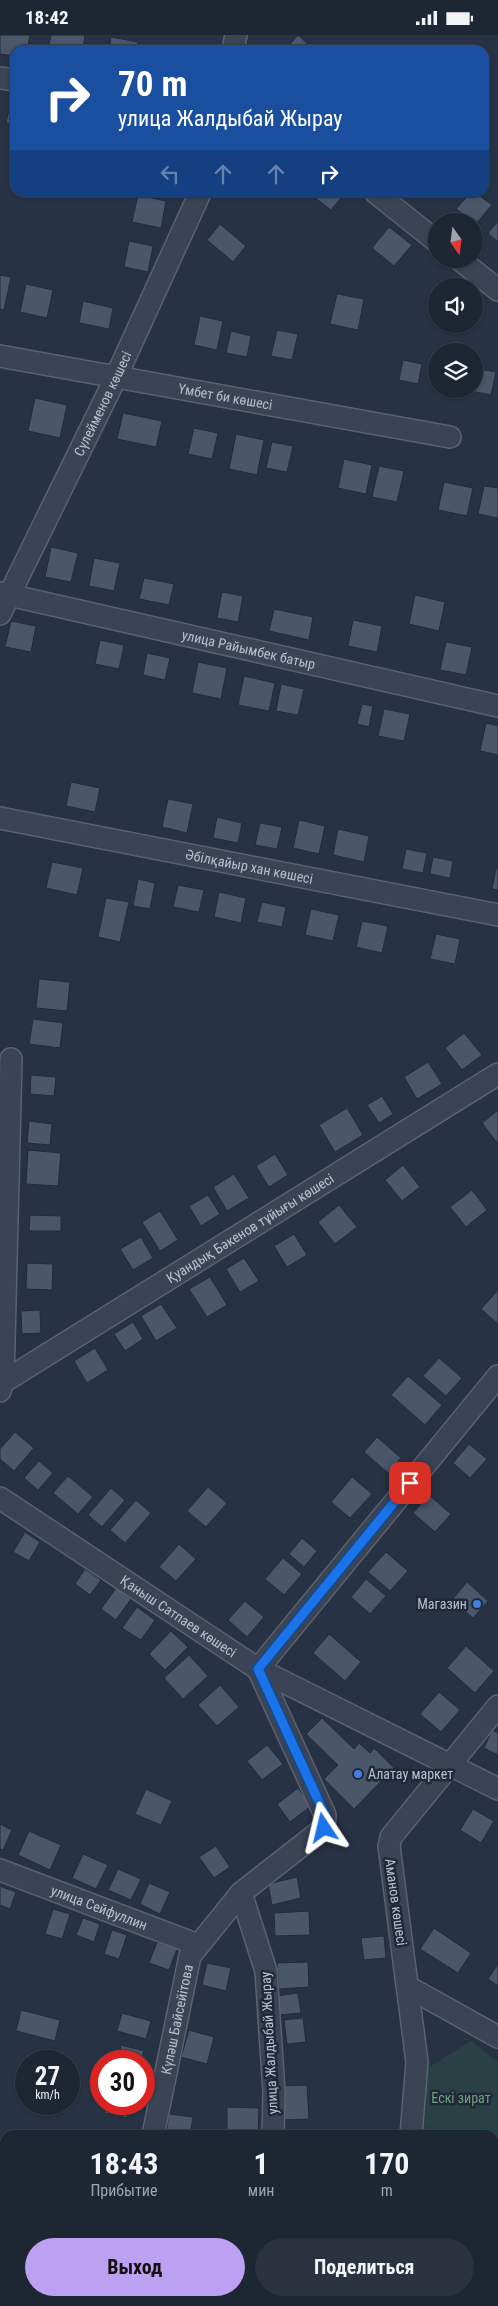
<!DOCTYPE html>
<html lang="ru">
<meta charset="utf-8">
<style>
body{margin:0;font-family:"Roboto Condensed",sans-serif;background:#2a323f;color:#f1f3f6;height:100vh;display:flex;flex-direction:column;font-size:19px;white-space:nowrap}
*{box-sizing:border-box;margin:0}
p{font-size:16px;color:#a0a5ac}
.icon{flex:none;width:28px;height:28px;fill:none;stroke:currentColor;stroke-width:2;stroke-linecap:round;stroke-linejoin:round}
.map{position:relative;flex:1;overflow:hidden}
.sheet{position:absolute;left:0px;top:2095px;width:499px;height:176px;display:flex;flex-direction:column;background:#1d2633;border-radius:15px 15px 0 0;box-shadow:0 1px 4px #0004,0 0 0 1px #3b434e}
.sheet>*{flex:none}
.banner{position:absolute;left:10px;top:10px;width:479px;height:152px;border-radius:15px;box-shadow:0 1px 4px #0004,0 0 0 1px #3b434e;background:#1a4fa0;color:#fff;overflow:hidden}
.needle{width:32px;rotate:166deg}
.fabs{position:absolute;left:428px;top:178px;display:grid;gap:10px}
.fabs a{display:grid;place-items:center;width:55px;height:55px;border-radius:50%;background:#1d2633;box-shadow:0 1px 4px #0004,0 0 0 1px #3b434e;font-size:25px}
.speed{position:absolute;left:15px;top:2015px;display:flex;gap:10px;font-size:25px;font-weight:700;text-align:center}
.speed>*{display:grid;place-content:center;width:65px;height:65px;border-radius:50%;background:#1d2633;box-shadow:0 1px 4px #0004,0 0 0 1px #3b434e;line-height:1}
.speed small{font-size:12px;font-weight:400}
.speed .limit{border:8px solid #d22;background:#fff;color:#111}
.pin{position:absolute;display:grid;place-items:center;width:42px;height:42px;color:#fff;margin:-21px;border-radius:10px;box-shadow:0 2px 8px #0006}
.me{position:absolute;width:55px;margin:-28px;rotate:350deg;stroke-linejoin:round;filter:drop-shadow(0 0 4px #0008)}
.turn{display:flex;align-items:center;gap:18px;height:105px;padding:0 25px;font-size:22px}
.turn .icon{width:65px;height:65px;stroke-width:2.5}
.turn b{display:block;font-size:35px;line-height:42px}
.lanes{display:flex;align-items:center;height:48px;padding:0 25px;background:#0003;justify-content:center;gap:25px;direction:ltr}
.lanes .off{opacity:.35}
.eta{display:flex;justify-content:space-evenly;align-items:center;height:85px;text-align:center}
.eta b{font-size:30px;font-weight:700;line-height:35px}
.action{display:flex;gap:10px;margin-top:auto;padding:10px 25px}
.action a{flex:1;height:58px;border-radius:30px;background:#bca0f2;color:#111;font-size:20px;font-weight:700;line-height:58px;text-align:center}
.action a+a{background:#2a323f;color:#f1f3f6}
.status{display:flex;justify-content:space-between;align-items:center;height:35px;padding:0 25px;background:#1d2633;direction:ltr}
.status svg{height:14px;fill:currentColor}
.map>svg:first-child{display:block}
.green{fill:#294145}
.building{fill:#4a566a;stroke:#222b3b}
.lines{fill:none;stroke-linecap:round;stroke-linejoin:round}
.minor-casing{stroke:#5a6271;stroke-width:24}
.minor{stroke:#3b4454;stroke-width:21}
.route-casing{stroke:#114b97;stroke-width:12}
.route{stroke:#1a73e8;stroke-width:9}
.shop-dot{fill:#3f7fe0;stroke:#202939;stroke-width:2}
.labels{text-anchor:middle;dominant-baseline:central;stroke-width:5;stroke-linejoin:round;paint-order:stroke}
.street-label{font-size:14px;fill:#b9c0cd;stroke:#202939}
.poi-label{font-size:14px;fill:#b9c0cd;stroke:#202939;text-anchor:end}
.park-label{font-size:14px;fill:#6f9f7c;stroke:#202939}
</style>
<div class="status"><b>18:42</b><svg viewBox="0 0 49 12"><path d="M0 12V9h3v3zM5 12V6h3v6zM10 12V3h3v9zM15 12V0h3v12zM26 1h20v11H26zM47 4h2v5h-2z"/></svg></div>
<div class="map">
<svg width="498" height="2271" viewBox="0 0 498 2271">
<rect width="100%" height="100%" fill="#273244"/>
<path class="green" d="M471 2006 498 2027V2271H445L444 2266H494V2100H418L428 2033Z"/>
<path class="building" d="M0 0H30L27 15H15V21L0 19Z
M51 0H85L83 15H48Z
M298 0 311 12 308 15H285Z
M111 2 138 7 137 15H109Z
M11 66 15 67V90L6 88Z
M309 158H342L344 159 331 175Z
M470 158H476L492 170 475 190 474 186 456 174Z
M138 160 166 166 161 193 132 187Z
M498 186V207L488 198Z
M220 189 246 211 233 227 207 205Z
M389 192 412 210 394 231 372 213Z
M129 206 153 211 148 237 124 232Z
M0 240 11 242 4 275 0 274Z
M26 249 53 255 47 283 20 277Z
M337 259 364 264 358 295 330 289Z
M83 266 113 273 109 294 79 288Z
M200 281 223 286 217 315 194 310Z
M277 295 298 299 292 325 271 321Z
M231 296 251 301 247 322 226 318Z
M403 325 422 329 418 349 399 345Z
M474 333 496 337 491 360 466 355 474 354Z
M35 363 67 370 60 403 28 396Z
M123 378 162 386 156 412 117 404Z
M194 393 218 398 212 424 188 419Z
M236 399 264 405 257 440 229 434Z
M272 407 293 411 287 437 266 433Z
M344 424 372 430 366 459 338 453Z
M379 431 404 436 397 467 372 462Z
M444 447 473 453 467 481 438 475Z
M484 451 498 453V483L478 479Z
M51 512 78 518 71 547 45 542Z
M94 523 120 528 114 556 89 551Z
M144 543 174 549 169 570 139 564Z
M222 557 243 561 238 587 217 583Z
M415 560 445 567 439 596 409 589Z
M274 574 313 582 309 605 269 596Z
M353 585 382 591 377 617 348 611Z
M11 586 36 591 31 617 5 612Z
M100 605 124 610 119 634 95 629Z
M446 607 472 612 466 640 440 635Z
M147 618 170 623 165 645 143 640Z
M198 627 227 633 221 664 192 658Z
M244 641 275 648 269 676 238 670Z
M281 649 304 654 298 680 276 676Z
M362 669 373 671 369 692 357 689Z
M384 674 410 679 404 706 378 701Z
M486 688 498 691V720L480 716Z
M71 747 100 753 95 777 66 771Z
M168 764 193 769 187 798 162 792Z
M217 782 242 788 238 808 213 803Z
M299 785 325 791 319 819 293 813Z
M260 788 282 792 277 814 255 810Z
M338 794 369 801 364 827 333 820Z
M406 814 427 818 423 838 402 834Z
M433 822 453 826 450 843 430 839Z
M52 827 83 833 77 860 46 853Z
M496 833H498V855L492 854Z
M138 844 155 848 150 874 133 871Z
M178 850 204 855 199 877 173 872Z
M219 857 246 863 241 888 214 882Z
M106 863 129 867 120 907 98 902Z
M262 867 286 872 282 892 257 887Z
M311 874 339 880 333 906 305 900Z
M362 886 388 891 382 918 356 912Z
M436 899 460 904 455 929 430 924Z
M39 944 70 947 67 976 36 973Z
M33 984 63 988 60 1013 29 1009Z
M464 998 482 1020 462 1035 445 1013Z
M428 1027 442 1049 417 1064 404 1042Z
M31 1040 56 1042 54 1061 30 1059Z
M382 1061 393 1079 379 1088 367 1070Z
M347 1073 363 1100 335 1117 319 1090Z
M498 1075V1109L482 1088Z
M29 1086 52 1089 50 1110 27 1108Z
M28 1115 61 1118 58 1151 26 1149Z
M275 1119 288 1140 269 1152 256 1131Z
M403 1130 420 1152 402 1166 385 1145Z
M234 1139 249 1163 227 1176 213 1152Z
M472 1155 487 1175 466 1192 450 1172Z
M208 1160 220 1179 201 1191 189 1171Z
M339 1170 357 1192 335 1209 318 1187Z
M160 1176 178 1205 160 1216 142 1187Z
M30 1180 61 1181V1196H29Z
M294 1199 307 1220 287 1232 274 1211Z
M141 1202 153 1223 133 1235 120 1214Z
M244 1223 259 1246 240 1257 226 1234Z
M27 1228 53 1229 52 1255 26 1254Z
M210 1242 227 1270 207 1282 189 1254Z
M498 1255V1289L481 1274Z
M161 1269 177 1293 156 1306 141 1281Z
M40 1275 41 1298 22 1299 21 1276Z
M133 1287 143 1304 125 1316 114 1299Z
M95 1313 108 1335 87 1348 74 1326Z
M439 1323 462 1343 446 1361 423 1341Z
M408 1341 442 1370 425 1390 391 1360Z
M15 1397 34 1413 14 1436 0 1424V1414Z
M377 1402 401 1423 388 1438 364 1417Z
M469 1409 487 1424 470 1443 453 1428Z
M39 1426 53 1438 38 1455 24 1443Z
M68 1441 93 1462 78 1479 53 1458Z
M352 1442 372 1459 350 1483 331 1467Z
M208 1452 227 1468 206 1492 187 1476Z
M111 1453 125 1465 102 1492 88 1480Z
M429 1460 451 1479 435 1497 413 1478Z
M136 1465 151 1478 125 1508 110 1495Z
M25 1497 40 1507 29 1526 13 1517Z
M302 1503 317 1516 304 1532 289 1519Z
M179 1509 196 1524 176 1546 159 1532Z
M386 1517 408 1536 390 1556 368 1537Z
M283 1523 302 1539 284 1560 265 1544Z
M85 1534 101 1545 90 1560 75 1549Z
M366 1544 386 1561 370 1579 351 1562Z
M467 1547 488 1566 473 1583 452 1565Z
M116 1553 131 1564 116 1585 101 1574Z
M245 1566 264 1582 247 1602 228 1585Z
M137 1572 155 1585 141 1605 122 1593Z
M171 1596 188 1612 165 1635 149 1619Z
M329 1599 361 1627 345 1646 313 1618Z
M466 1611 494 1636 475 1658 447 1633Z
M189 1620 208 1641 183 1664 164 1643Z
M220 1650 239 1672 217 1691 198 1670Z
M439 1657 460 1675 441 1697 420 1679Z
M322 1683 354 1714 359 1708 370 1718 374 1713 394 1733 354 1774 324 1744 338 1730 306 1699Z
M492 1695 498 1698V1720L484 1713Z
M267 1710 283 1729 262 1745 247 1726Z
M298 1753 311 1771 290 1787 277 1769Z
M146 1754 172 1766 161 1790 135 1779Z
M473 1774 494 1786 481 1808 460 1795Z
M0 1789 12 1795 3 1815 0 1814Z
M29 1796 61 1810 50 1835 18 1820Z
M216 1811 230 1832 214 1843 199 1822Z
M83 1819 108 1830 96 1854 72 1843Z
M118 1834 141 1844 131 1865 108 1855Z
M297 1842 301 1863 272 1870 268 1849Z
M149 1848 170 1857 160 1879 140 1869Z
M0 1851 16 1857 10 1874 0 1870Z
M53 1874 70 1879 62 1904 45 1899Z
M309 1876 310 1900 275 1901 274 1878Z
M83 1883 100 1889 94 1907 76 1900Z
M434 1893 471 1918 458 1938 420 1914Z
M112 1895 127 1900 119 1924 104 1919Z
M384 1901 386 1923 364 1925 361 1903Z
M157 1907 177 1914 169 1935 149 1928Z
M308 1927 309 1952 279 1954 277 1928Z
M207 1928 231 1933 226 1956 202 1950Z
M498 1929V1951L488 1944Z
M298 1958 301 1978 279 1980 276 1961Z
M21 1975 60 1985 55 2006 16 1996Z
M122 1978 151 1986 146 2004 117 1996Z
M303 1983 306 2007 287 2009 284 1985Z
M189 1995 214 2002 207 2029 181 2022Z
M121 2010 144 2016 141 2026H118Z
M307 2050 309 2084 282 2085 281 2051Z
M106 2069H131L127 2083 104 2078Z
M227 2072 259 2073 258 2100H227Z
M169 2079 193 2082 190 2100H166Z
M70 2266H96L95 2271H69Z
M140 2266H172L171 2271 140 2269Z"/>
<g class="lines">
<g class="minor-casing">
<g id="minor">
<path d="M233 15 236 0"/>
<path d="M0 43 15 45"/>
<path d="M376 158 436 206"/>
<path d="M459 224 498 255"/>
<path id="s1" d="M0 321 450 402"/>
<path id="s2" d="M0 558 498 671"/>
<path id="s3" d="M0 579 116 342 200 158"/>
<path id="s4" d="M0 783 498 880"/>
<path id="s5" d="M3 1347 498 1039"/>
<path d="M0 1356 3 1347 11 1024"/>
<path id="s6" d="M0 1463 258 1634 498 1754"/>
<path id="s7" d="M0 1835 198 1910"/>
<path d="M408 1952 498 2002"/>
<path id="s8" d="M153 2100 190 1921 241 1858"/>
<path d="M273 2100 274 2057 266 1936 241 1858 324 1793 325 1780 258 1634 498 1341"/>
<path d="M411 2100 417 2027 389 1811 391 1802 498 1671"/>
<path d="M440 2266 441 2271"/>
<path d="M119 2271 120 2266"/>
<path d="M269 2271V2266"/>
</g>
</g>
<use href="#minor" class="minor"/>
</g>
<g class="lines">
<g class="route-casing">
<path id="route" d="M324 1793 325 1780 258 1634 410 1448"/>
</g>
<use href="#route" class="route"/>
</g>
<g class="shop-dot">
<circle cx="477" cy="1569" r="5"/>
<circle cx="358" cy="1739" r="5"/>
</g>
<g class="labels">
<g class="street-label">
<text stroke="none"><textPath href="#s1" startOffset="229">Үмбет би көшесі</textPath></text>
<text stroke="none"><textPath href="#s3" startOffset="234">Сүлейменов көшесі</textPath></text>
<text stroke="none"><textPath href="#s2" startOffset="255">улица Райымбек батыр</textPath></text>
<text stroke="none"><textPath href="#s4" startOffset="254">Әбілқайыр хан көшесі</textPath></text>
<text stroke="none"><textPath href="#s5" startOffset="291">Қуандық Бәкенов тұйығы көшесі</textPath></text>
<text stroke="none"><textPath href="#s6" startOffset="214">Қаныш Сатпаев көшесі</textPath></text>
<text transform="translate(396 1867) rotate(82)">Аманов көшесі</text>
<text stroke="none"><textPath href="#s7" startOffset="106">улица Сейфуллин</textPath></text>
<text stroke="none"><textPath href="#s8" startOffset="118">Күләш Байсейітова</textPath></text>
<text transform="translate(269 2008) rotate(-93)">улица Жалдыбай Жырау</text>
</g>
<g class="poi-label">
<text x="467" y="1569">Магазин</text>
<text x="368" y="1739" text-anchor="start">Алатау маркет</text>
</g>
<g class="park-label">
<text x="461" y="2063">Ескі зират</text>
</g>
</g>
</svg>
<div class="fabs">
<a><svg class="needle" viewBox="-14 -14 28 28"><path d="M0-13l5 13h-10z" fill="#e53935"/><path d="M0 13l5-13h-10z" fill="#a0a5ac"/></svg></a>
<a><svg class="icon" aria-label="sound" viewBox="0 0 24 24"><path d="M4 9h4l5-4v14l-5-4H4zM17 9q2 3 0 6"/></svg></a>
<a><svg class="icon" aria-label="layers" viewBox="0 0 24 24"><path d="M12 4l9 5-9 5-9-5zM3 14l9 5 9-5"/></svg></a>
</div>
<div class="speed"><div>27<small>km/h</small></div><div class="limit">30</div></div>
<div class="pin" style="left:410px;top:1448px;background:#d93025"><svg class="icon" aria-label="arrive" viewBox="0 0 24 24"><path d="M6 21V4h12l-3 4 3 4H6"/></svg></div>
<svg class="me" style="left:324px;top:1793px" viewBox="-20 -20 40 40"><path d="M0-17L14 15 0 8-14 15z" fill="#1a73e8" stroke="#fff" stroke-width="4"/></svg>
<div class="banner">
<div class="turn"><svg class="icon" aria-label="right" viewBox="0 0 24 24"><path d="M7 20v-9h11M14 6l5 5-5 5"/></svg><div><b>70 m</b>улица Жалдыбай Жырау</div></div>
<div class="lanes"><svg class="icon off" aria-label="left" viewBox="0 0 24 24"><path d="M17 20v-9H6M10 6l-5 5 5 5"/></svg><svg class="icon off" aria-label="ahead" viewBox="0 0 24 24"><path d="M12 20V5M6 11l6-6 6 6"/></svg><svg class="icon off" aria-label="ahead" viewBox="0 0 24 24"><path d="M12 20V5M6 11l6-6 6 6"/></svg><svg class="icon" aria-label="right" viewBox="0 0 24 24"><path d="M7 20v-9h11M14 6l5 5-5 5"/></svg></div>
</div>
<section class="sheet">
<div class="eta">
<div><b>18:43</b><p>Прибытие</p></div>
<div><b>1</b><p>мин</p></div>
<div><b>170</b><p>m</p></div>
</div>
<div class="action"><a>Выход</a><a>Поделиться</a></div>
</section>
</div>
